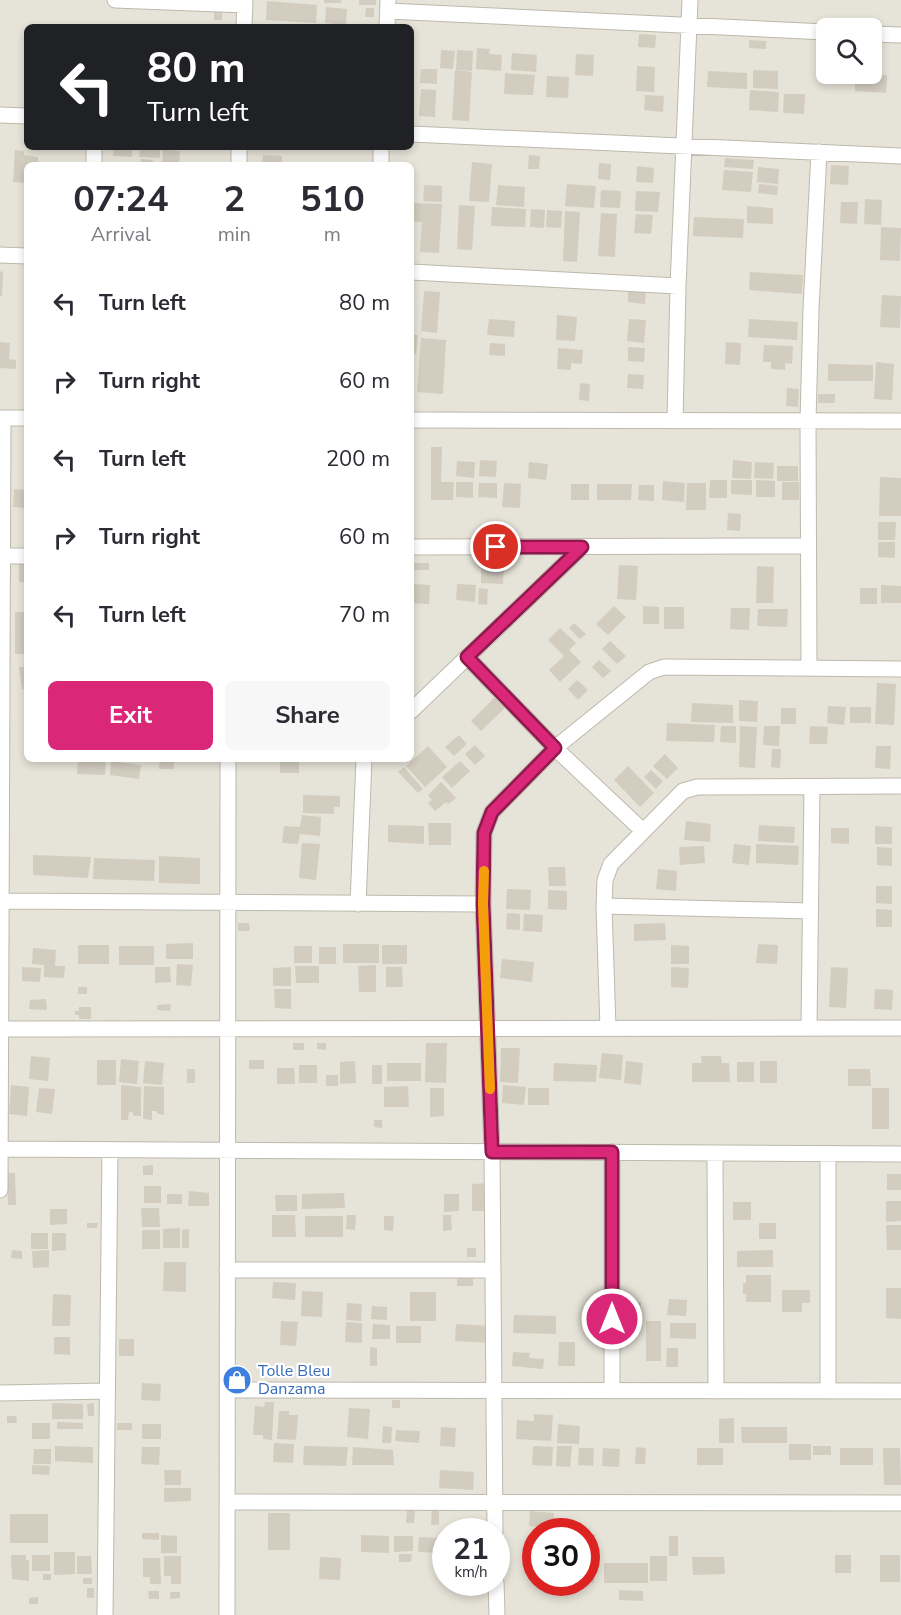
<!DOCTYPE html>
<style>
body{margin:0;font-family:"Nunito Sans",sans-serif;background:#f7f7f7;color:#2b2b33;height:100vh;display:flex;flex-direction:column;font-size:22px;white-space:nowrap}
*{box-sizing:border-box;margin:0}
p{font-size:20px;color:#7c7c81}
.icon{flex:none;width:33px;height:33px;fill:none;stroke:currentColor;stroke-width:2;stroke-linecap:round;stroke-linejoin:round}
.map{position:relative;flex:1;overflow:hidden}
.details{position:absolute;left:24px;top:162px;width:390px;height:600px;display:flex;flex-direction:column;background:#fff;border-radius:9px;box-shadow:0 3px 9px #0003}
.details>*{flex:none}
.top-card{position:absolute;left:24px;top:24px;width:390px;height:126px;border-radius:9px;box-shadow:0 3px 9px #0003;background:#202124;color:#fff;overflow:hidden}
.buttons{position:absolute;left:816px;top:18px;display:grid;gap:12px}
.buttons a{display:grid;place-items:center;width:66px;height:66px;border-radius:9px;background:#fff;box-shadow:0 3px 9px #0003;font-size:30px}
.speed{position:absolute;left:432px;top:1518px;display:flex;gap:12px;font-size:30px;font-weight:700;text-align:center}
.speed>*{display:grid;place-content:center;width:78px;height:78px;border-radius:50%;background:#fff;box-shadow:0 3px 9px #0003;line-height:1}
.speed small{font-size:15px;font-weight:400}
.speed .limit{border:9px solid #d22;background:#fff;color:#111}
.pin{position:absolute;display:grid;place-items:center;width:51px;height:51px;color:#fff;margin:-26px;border:3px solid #fff;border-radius:50%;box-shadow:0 2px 6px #0007}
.me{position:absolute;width:66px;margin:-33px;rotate:0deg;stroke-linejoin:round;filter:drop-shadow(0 0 4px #0008)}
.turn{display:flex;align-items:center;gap:21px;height:126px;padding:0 24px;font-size:27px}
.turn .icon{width:78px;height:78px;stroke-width:2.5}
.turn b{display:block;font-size:42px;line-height:51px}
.eta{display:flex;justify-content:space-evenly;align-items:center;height:102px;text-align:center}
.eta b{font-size:36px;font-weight:700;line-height:42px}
.button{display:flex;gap:12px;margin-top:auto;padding:12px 24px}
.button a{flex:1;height:69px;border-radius:9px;background:#db2777;color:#fff;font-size:24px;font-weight:700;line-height:69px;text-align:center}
.button a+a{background:#f7f7f7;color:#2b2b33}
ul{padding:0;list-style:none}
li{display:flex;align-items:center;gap:18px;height:78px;padding:0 24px}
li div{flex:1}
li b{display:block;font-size:22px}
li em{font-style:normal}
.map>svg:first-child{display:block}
.residential{fill:#e6e3d8;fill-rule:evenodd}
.building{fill:#d3cdc0}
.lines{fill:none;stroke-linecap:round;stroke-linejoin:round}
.minor-casing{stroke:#bdb9ad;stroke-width:17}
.minor{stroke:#fff;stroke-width:15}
.route-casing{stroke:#8e194d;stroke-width:15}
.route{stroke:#db2777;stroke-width:10}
.slow{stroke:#f59e0b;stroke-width:10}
.labels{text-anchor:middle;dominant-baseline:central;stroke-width:4.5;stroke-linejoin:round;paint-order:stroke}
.shop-label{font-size:16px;fill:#366cbe;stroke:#fff;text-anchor:start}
</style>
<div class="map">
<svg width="901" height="1615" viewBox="0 0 901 1615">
<rect width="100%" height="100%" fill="#f3f1ea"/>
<path class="residential" d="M0 0H901V1615H0ZM27 27H411V147H27ZM826 28H872V74H826ZM27 165H411V759H27ZM446 1532H496V1582H446ZM536 1532H586V1582H536Z"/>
<path class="building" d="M324 0H341V3H324Z
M359 0H376V5H359Z
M267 1 317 5 316 23 266 20Z
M326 7 347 9 346 25 325 23Z
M366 8H374V17H365Z
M214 12H222V20H214Z
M639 34 656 35 655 48 638 47Z
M749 40 766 41V49L749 48Z
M477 48 490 49 489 54 502 55 501 71 476 69Z
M441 50 455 51 453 69 440 68Z
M457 50 473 51 472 71 456 70Z
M512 53 537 55 536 72 511 70Z
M576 54 594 55 593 76 575 75Z
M637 66 655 67 654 92 636 91Z
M421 69H437V84L420 83Z
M455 70 472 72 469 121 452 120Z
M753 70 778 71V89L753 88Z
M708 71 747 73V89L707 87Z
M505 73 535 75 533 95 504 94Z
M855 74 887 75 886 93 855 91Z
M547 76 569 77 568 98 546 97Z
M421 89 436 90 435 117 419 116Z
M750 90 779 92 778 112 749 110Z
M784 94H805L804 114 783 113Z
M645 95 664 96 663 112 644 110Z
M114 147H132V157L113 156Z
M140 147H160V158L139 157Z
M15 150 24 151V155L38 157V165H27V183L13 182Z
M163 150 180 151 179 165H162Z
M263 155 282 156V165H262Z
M529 155 540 156 539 169H528Z
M725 158 754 160 753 169 724 167Z
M141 159 153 160 152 165H140Z
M472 162 492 164 489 202 469 201Z
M599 163 611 164 610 180 598 179Z
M831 165 849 166 848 185 830 184Z
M637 166 654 168 653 183 636 182Z
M758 167 779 169 778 184 757 182Z
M724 170 753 172 751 192 722 190Z
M567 184 596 186 594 208 565 206Z
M759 184 778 186 777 195 758 193Z
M424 185 442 186V202L423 201Z
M498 185 525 187 524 207 496 205Z
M601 190 621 191 620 208 600 207Z
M636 191 660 192 658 212 635 211Z
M865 199 882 200 881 225 864 224Z
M841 202H858L857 224 840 223Z
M411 203 442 204 439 253 420 252 422 222 411 221Z
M459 205 475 206 472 250 457 249Z
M747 206 773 208V224L747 223Z
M492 207 526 209 525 227 491 226Z
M531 209 545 210 544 228 530 227Z
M547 210 562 211 561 228 546 227Z
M565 211 580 212 577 262 563 261Z
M601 213 617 214 615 257 598 256Z
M636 214 653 215 651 234 634 233Z
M694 217 744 219 743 238 693 236Z
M881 227 901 228 900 261 880 260Z
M0 271 3 272 2 296H0Z
M750 272 803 275 802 294 749 290Z
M628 290 646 291 645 304 628 302Z
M424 291 440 292 437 333 421 331Z
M882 295 901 296 900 328 880 327Z
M557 315 577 317 575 341 556 340Z
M489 319 515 321 514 337 487 335Z
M629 319 646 320 644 343 627 341Z
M749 319 798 322 797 340 748 337Z
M411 335H418L416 354 411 353Z
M421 338 446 340 443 394 417 392Z
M0 342 10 343 9 359 16 360V369L0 368Z
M726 342 741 343 740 365 725 364Z
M490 343 505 344V356L489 355Z
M764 345 793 346 792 364 785 363V370L771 369V362H763Z
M628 347 645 348 644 362 628 361Z
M558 348 583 350 582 364 571 363V370L557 369Z
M876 362 894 364 892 400 874 399Z
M828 364 873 365V381H828Z
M628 374 644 375 643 389 627 388Z
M580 383 590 384 589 401 579 400Z
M787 388 799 389 798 407 786 406Z
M818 394H835V403H818Z
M431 447H442L441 482H454L453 500H431Z
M480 460 497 461 496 477 479 476Z
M733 460 752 462 751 479 732 478Z
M457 461 475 462 474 478 456 476Z
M529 462 548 464 546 480 528 478Z
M755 462 774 463 773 479 754 478Z
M777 466H798V481H777Z
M880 477 901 478V516H879Z
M710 480H727V498H709Z
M731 480H752V495L731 494Z
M756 480 775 481V497H756Z
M663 481 685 483 684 502 662 500Z
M456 482H473V498L456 497Z
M782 482H799V500H782Z
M479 483H497V498L478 497Z
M504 483 521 484 520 508 502 507Z
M687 483H706V510H686Z
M571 484H589V500H571Z
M597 484H632L631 500H597Z
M639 485H654V501L638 500Z
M14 489 27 490V508L13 507Z
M728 513 741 514 740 531 727 530Z
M878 522H896L895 540H878Z
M878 542H895V558L878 557Z
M412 563H429V570H412Z
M19 564H27V582H19Z
M481 564H504L503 584 481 583Z
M619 565 638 566 636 600 617 599Z
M757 566 774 567 773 603H756Z
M414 584 430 585 429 604 412 603Z
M457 584 476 585 475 602 456 600Z
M881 585 901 586V603H881Z
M479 588 488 589 487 605 478 604Z
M860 588H877V604H860Z
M614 606 626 617 608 635 596 624Z
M643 606 659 607V624H643Z
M664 607H684V629H664Z
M731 608H750L749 630 730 629Z
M758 609H788L787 627 757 626Z
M15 612H27L26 654H15Z
M574 623 586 634 580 639 569 628Z
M560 628 576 643 569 650 581 662 560 682 549 670 564 656 548 640Z
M610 641 626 656 617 664 602 649Z
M599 660 611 671 603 678 592 667Z
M19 667H27V689H22Z
M577 680 588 690 578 700 568 689Z
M877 683 896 684 894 725 875 724Z
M495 697 506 707 481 731 471 721Z
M739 700 758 701 757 722 739 721Z
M692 703 733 705V723L691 722Z
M828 706 846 707 844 725 827 723Z
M850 707H871V723H850Z
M781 708H796V724H781Z
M667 723 715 725 714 742 666 741Z
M721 726H736V743L720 742Z
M740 726 757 727 755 768 739 767Z
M764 726H780L779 746 763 745Z
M810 726 828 727 827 744H809Z
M459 735 467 744 454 756 445 747Z
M475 745 485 756 475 765 465 754Z
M428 746 447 767 425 787 406 766Z
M876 746H891L890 769 875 768Z
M772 749H781L780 768 771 767Z
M665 754 678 768 667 779 653 766Z
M78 759H106L105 775 77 774Z
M160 759H174V769H159Z
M280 759H299V773H280Z
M111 761 141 765 139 779 110 775Z
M460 761 470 771 452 788 442 777Z
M628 766 654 793 640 807 614 780Z
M404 767 423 789 418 793 398 772Z
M651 770 663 781 656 789 644 777Z
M441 782 456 798 448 804 446 802 435 811 428 803 432 800 428 795Z
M303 795 340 796V807H334V814L303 813Z
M302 815 321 817 320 836 300 834 298 844 282 843 284 826 300 827Z
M686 821 711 824 710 842 684 840Z
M428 823H451V845H429Z
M388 825 424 826V844L388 842Z
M759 825 795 827 794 843 758 841Z
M875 826 892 827V844H875Z
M831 828H849V844L831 843Z
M302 843 320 844 316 880 299 878Z
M734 844 751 846 749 865 732 863Z
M756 844 799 846 798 865 756 863Z
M704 846 705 863 680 865 679 847Z
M877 847 892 848V866L877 865Z
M33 855 91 857 88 878 33 875Z
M159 856 200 858V884L159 883Z
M94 858 155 860 154 881 93 879Z
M548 867H565L566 886H549Z
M658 869 677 871 676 891 656 889Z
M876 886H892V904L876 903Z
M507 889 531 890 530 910 506 909Z
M548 890 567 891V910L548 909Z
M876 909 892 910V927H876Z
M507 913 520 914V930L506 929Z
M524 914 543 915 542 932 523 931Z
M238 923H249L250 931H238Z
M665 923 666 940 634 941V924Z
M193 943V959H166V944Z
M343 944H379V963H343Z
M758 944 778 945 777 964 756 963Z
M78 945H109V964H78Z
M382 945H407V964H382Z
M671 945 689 946V964H671Z
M119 946H154V965H119Z
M294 946H312V963H294Z
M319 947H336V964H319Z
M33 948 56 950 55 966H65L64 978 44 977V965L32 964Z
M502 959 534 962 532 982 500 978Z
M177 964 193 965 191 986 176 985Z
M376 965V992H359L358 966Z
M295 966H319V983H296Z
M22 967 41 968 40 982 22 981Z
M155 967H170L171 982 155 983Z
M291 967V986H273V968Z
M386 967H402L403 987H386Z
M671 967 689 968 688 988 671 987Z
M831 967 848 968 846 1008 829 1007Z
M78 987H87V994H78Z
M274 989H291V1009L275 1008Z
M875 989 893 990 892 1010 874 1009Z
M46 999 47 1010 29 1009 30 1000Z
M171 1004 170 1011 157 1010V1005Z
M79 1007H91V1019H79V1015H75V1011H79Z
M293 1043H304V1050H293Z
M317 1043H326V1050L317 1049Z
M426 1043H447L446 1083 425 1082Z
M501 1048H520L518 1083 500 1082Z
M602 1053 623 1055 621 1080 599 1078Z
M31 1056 50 1058 48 1081 29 1079Z
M701 1056H721L722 1063H729L730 1082H692V1063H702Z
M121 1059 139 1061 137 1084 119 1082Z
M97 1060H116V1085H97Z
M249 1060H264V1069H249Z
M145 1061 164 1063 162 1085 143 1083Z
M355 1061 356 1083 340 1084V1062Z
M626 1061 643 1063 641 1085 624 1083Z
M760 1061H777V1083H760Z
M737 1062H754V1082H737Z
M387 1063H421V1081H387Z
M554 1063 597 1065 596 1082 553 1081Z
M299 1065H317V1083H299Z
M372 1065H382V1084H372Z
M277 1068H294L295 1084H277Z
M187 1069H195V1083H187Z
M848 1069H870L871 1086H848Z
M326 1075H338V1086H326Z
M11 1085 29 1087 27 1116 9 1114Z
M121 1085 141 1087V1116H134L132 1112H129L128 1120H121Z
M503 1085 526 1087 524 1105 502 1103Z
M144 1086 164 1087V1115L158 1114 156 1111H152V1120L143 1119Z
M408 1086 409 1107H384V1087Z
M39 1088 55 1089 52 1114 36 1112Z
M430 1088H444V1116L430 1117Z
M528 1088H549V1105H528Z
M872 1088H889V1129H872Z
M374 1120H382V1128L374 1127Z
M153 1165V1175H143V1166Z
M7 1173H15L16 1205H8Z
M887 1174H901V1190H887Z
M488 1183 489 1211H472V1184Z
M144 1186H161V1203H144Z
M189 1191 209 1193V1206H188Z
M344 1193 345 1208 302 1209V1194Z
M167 1194H182V1204H167Z
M444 1194H459V1211L444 1212Z
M275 1195H297V1211H276Z
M886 1201H901V1221L886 1222Z
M733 1202H751V1220H733Z
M141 1208H159L160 1227H142Z
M50 1209H67V1224L50 1225Z
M272 1215H295L296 1237H272Z
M347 1215H356L355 1230 346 1229Z
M443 1215H451L452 1230 443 1231Z
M305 1216H343V1237H305Z
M384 1216H394L393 1231 384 1230Z
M87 1223H98L97 1228H87Z
M759 1223H776V1239H759Z
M886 1225H901V1250H887Z
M180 1228V1248H163V1229Z
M189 1229V1248H182V1230Z
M142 1230H160V1249H142Z
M31 1233H48V1249H31Z
M52 1233H66V1250L52 1251Z
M467 1248H476V1257H467Z
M12 1250 22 1251V1259L11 1258Z
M49 1250V1267L33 1268 32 1251Z
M773 1250V1267H737V1251Z
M164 1262H186V1292L163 1291Z
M746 1275H771V1302H746V1294H743V1283H746Z
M457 1278H473V1286H457Z
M273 1282 296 1283 295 1300 272 1298Z
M886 1288H901V1319L886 1318Z
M782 1290H810V1303H802V1312H782Z
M302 1291 323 1292 322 1317 301 1316Z
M410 1292H436V1321H410Z
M53 1294 71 1295 70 1326H52Z
M669 1299 687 1300 686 1316 667 1315Z
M624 1302H641V1317H624Z
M347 1303 362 1304 361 1321 346 1320Z
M372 1306 387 1307V1320L371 1319Z
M514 1315 556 1316V1334L513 1333Z
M281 1321 298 1322 296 1346 280 1345Z
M646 1321H661V1361H646Z
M346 1322 362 1323V1343L345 1342Z
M670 1323H696V1339L670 1338Z
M373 1324 390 1325V1339H372Z
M456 1324 490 1326V1343L455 1341Z
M396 1326H421V1343H396Z
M54 1337H70V1355L54 1354Z
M119 1339H134V1356H119Z
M559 1342H575V1366H558Z
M370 1347 377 1348V1366H370Z
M667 1348H678V1367H666Z
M513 1352 530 1353 529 1358 544 1359 543 1369 512 1366Z
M142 1383 161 1384 160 1401 141 1400Z
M392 1400H400V1408H392Z
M265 1402H274L272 1440 263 1439V1435H253L255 1406 264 1407Z
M52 1403 83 1404V1419H52Z
M94 1403V1416H88L87 1404Z
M349 1408 370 1409 368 1439 347 1437Z
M279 1411H289V1415H298L296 1440 277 1439Z
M534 1414 553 1415 551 1441 516 1439 517 1420 534 1421Z
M7 1416H16L17 1423H7Z
M734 1418V1443H719V1419Z
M57 1422 83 1423V1429H57Z
M32 1423H50V1439H32Z
M117 1423H132V1430H117Z
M142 1424H161V1439H142Z
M558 1424 580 1426 579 1444 557 1443Z
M383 1426 392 1427 391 1443H382Z
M441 1427 456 1428 455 1447 440 1446Z
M741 1427H787V1443H742Z
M396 1430 420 1431 419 1443 395 1441Z
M274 1443 294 1444 293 1463 273 1462Z
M789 1444H811V1460H789Z
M55 1446 93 1447V1463L55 1461Z
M304 1446 348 1447 346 1466 303 1465Z
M533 1446 553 1447 552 1466 532 1465Z
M557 1446H572L570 1467 556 1466Z
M813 1446H831V1455H813Z
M142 1447H160L159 1465 141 1464Z
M353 1447 393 1450 394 1465H352Z
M636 1447 646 1448 645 1464H635Z
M579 1448H594L593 1466 578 1465Z
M603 1448 620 1449 619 1467 602 1466Z
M697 1448H723V1465H697Z
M840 1448H873V1465H840Z
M883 1448H900L901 1485H884Z
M34 1449H51V1464H33Z
M32 1465 50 1466 49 1475 32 1474Z
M164 1470H181V1485H165Z
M440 1470 474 1472 473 1490 439 1488Z
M164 1488H191V1501L164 1502Z
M407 1509 415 1510 414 1523H406Z
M432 1509 439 1510V1525H431Z
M530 1511 554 1513 553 1528 529 1526Z
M268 1513H290V1550H268Z
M10 1514H48V1543H10Z
M142 1533H159V1540L142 1539Z
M595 1534V1553H586V1535Z
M161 1535 177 1536V1553H161Z
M361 1535 389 1536V1553L361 1552Z
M394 1536H413V1551L394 1552Z
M669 1536H678V1556H669Z
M419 1537 437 1538V1553L418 1552Z
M54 1552H75V1574L54 1575Z
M399 1554H412L411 1562H399Z
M11 1555H26V1560H29V1581L12 1579Z
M32 1555H50V1571H32Z
M835 1555H851V1573H835Z
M880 1555H900V1582H880Z
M77 1556H91L92 1574H77Z
M164 1556H181V1584H171V1576H164Z
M650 1556H667V1581H650Z
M320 1557 341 1558 340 1580 319 1579Z
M692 1557H724L725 1574 693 1575Z
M143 1558H160L161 1584H150V1577H143Z
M529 1558H536V1573H528Z
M586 1559H594V1583L586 1582Z
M604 1563H648V1583H604Z
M43 1574H51V1580H43Z
M83 1578H92V1584H83Z
M87 1588H94V1598H87Z
M619 1590 643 1591V1601L619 1600Z
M148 1591H159V1599H149Z
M170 1592H180V1598L170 1599Z
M38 1597V1604H29V1598Z"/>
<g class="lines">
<g class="minor-casing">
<path id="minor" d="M115 0 245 5
M388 11 826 32
M244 27 245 0
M387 27 388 0
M872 34 901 35
M0 115 27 116
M411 134 901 156
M94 165V147
M239 165V147
M381 165V147
M0 255 27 256
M411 272 678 286
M0 418H27
M411 420 901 421
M675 421 678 286 690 0
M411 547 808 546
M0 556H27
M467 657 555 748 643 831
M809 668 808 421 811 309 819 152
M411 711 582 547
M0 901 483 904
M358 904 364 759
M604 906 810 911
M608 1028 604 906 605 880 611 864 683 791 697 787 901 786
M809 1028 812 787
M0 1029 901 1028
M0 1149 901 1154
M612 1152V1391
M715 1153 716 1391
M828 1154V1391
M0 1190 3 418
M227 1270H493
M227 1390 901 1391
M0 1393 107 1391
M227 1502 901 1503
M495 1532 492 1152 483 904 484 833 492 812 555 748 649 672 664 667 901 669
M496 1582 497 1615
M105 1615 110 1150
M227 1615 228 759"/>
</g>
<use href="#minor" class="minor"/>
</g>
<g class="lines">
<g class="route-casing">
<path id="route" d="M496 547H582L467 657 555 748 492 812 484 833 483 904 492 1152H612V1319"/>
</g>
<use href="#route" class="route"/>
<path class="slow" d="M484 871 483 904 490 1089"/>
</g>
<defs>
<g id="shop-disc" transform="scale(1.5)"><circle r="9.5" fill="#3f7fe0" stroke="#fff"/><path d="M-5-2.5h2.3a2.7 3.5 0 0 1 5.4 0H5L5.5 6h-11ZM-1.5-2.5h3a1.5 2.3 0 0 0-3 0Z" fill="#fff"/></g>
</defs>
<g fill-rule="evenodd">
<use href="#shop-disc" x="237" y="1380"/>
</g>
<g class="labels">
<g class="shop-label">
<text x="258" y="1371">Tolle Bleu<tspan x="258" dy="18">Danzama</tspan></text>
</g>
</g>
</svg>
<div class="buttons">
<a><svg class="icon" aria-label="search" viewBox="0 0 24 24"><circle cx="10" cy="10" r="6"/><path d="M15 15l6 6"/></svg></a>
</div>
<div class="speed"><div>21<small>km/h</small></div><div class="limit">30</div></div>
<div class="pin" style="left:496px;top:547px;background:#d93025"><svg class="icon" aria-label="arrive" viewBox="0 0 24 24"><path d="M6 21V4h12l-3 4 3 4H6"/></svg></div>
<svg class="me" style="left:612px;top:1319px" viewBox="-20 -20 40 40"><circle r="17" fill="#db2777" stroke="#fff" stroke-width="3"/><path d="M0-11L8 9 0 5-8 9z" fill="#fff"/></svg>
<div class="top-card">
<div class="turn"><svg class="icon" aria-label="left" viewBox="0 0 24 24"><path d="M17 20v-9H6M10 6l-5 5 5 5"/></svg><div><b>80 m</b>Turn left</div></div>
</div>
<section class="details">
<div class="eta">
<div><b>07:24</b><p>Arrival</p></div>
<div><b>2</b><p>min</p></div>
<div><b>510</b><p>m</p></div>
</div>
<ul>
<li><svg class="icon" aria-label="left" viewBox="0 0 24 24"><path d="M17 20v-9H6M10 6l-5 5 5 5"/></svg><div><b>Turn left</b></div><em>80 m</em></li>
<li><svg class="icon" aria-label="right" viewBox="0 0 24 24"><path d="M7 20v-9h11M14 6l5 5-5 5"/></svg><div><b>Turn right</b></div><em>60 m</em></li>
<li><svg class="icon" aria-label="left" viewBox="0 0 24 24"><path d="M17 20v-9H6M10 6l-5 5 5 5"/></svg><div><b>Turn left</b></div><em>200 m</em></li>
<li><svg class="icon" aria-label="right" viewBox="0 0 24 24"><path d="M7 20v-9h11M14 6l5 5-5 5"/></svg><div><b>Turn right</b></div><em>60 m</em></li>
<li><svg class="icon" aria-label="left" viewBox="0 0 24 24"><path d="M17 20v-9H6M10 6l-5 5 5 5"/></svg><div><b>Turn left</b></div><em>70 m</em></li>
</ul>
<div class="button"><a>Exit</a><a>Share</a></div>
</section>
</div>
